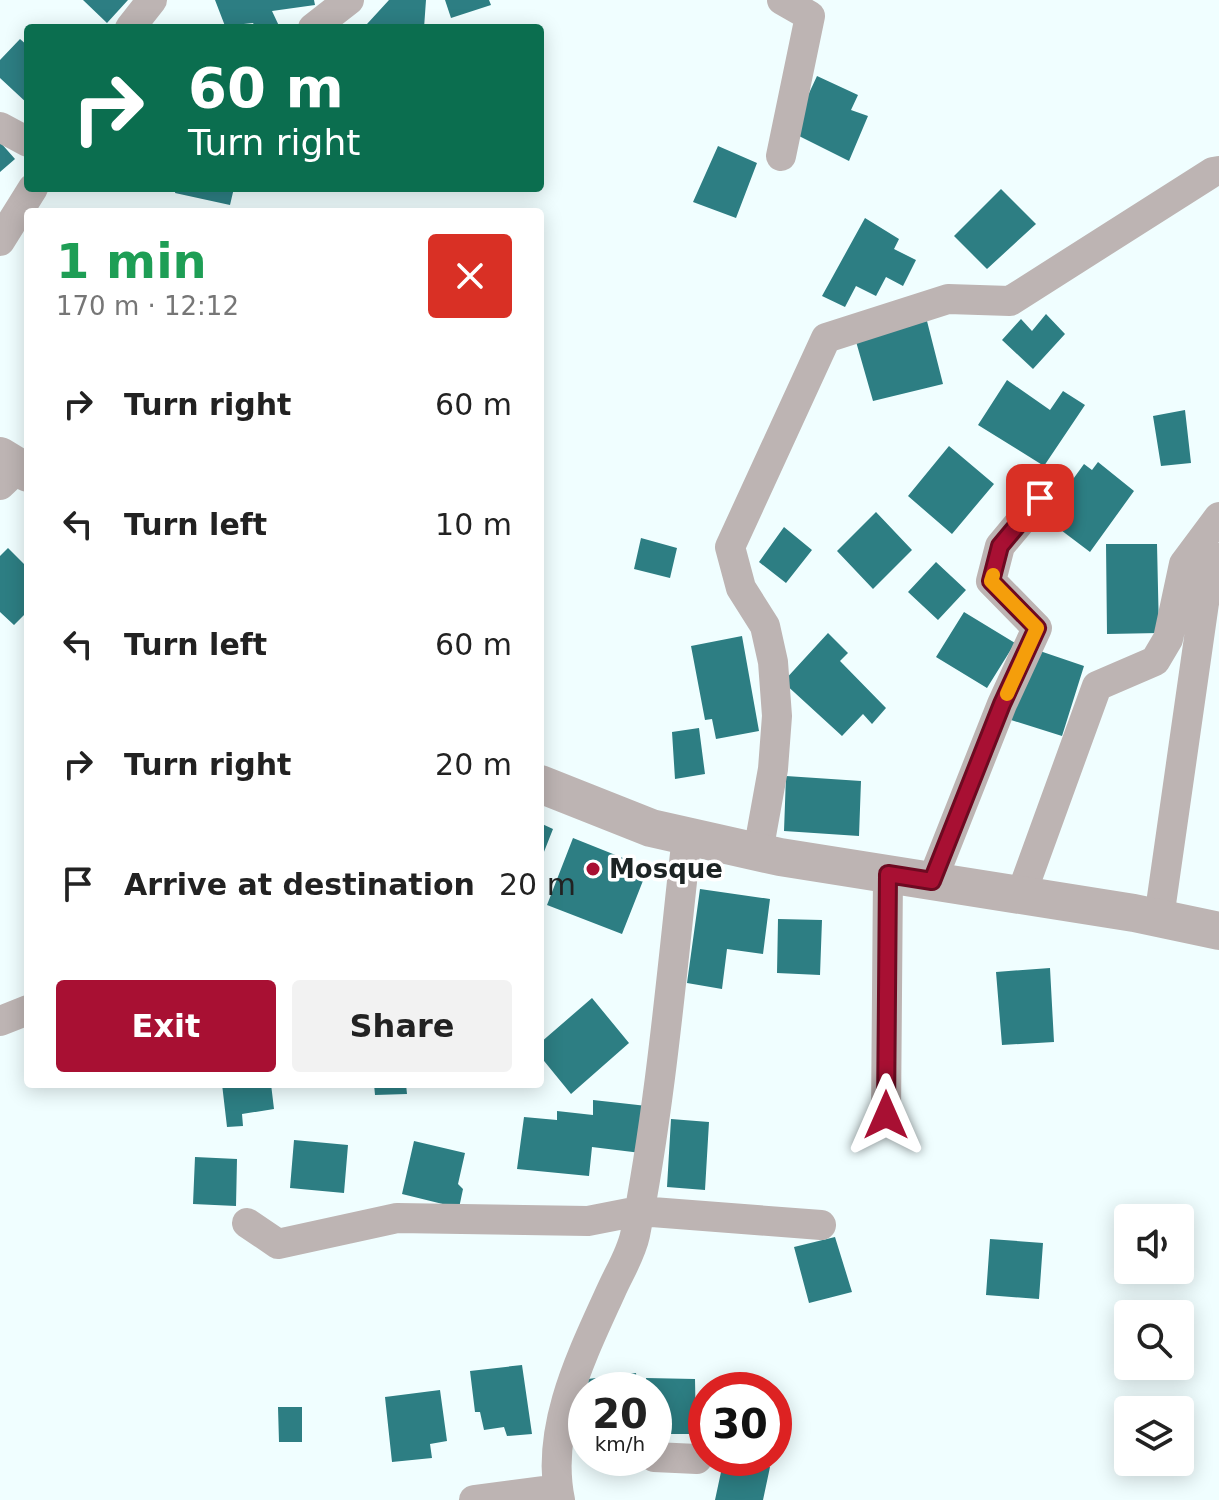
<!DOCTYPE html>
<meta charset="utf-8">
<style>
body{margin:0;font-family:"DejaVu Sans",sans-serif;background:#f2f2f2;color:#222;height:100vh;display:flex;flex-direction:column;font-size:30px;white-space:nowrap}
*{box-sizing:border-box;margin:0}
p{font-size:26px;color:#767676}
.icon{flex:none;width:44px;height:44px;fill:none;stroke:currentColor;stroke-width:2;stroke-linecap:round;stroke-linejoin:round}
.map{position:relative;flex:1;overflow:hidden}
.details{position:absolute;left:24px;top:208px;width:520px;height:880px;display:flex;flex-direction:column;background:#fff;border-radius:8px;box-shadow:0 4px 20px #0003}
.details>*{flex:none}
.hud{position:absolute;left:24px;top:24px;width:520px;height:168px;border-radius:8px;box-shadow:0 4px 20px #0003;background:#0b6e4f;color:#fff;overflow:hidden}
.buttons{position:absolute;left:1114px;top:1204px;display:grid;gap:16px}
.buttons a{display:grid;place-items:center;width:80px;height:80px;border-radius:8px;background:#fff;box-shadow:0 4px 20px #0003;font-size:40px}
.speed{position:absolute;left:568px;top:1372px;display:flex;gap:16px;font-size:40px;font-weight:700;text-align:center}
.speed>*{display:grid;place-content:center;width:104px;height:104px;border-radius:50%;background:#fff;box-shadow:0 4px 20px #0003;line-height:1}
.speed small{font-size:20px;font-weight:400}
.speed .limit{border:12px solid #d22;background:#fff;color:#111}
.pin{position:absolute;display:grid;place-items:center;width:68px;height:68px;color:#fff;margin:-34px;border-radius:16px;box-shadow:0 4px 12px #0006}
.me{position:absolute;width:88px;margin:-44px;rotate:0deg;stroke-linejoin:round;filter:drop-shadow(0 0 6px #0008)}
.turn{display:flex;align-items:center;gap:28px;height:168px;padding:0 32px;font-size:36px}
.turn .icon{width:104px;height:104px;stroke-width:2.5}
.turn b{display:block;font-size:56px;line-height:68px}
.round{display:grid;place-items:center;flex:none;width:84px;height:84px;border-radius:8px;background:#f2f2f2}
.summary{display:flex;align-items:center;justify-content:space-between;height:136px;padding:0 32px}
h1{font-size:48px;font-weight:600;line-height:60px;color:#1e9e55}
.button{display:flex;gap:16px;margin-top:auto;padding:16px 32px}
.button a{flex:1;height:92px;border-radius:8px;background:#a81033;color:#fff;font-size:32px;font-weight:600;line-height:92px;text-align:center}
.button a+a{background:#f2f2f2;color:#222}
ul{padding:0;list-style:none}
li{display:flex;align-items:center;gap:24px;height:120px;padding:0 32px}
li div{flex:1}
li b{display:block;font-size:30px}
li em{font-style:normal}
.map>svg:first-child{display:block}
.building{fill:#2d7e83}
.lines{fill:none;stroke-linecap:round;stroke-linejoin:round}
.minor{stroke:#bdb4b3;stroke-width:30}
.tertiary{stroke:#bdb4b3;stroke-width:38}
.route-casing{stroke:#6d0a21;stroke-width:20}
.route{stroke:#a81033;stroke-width:14}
.slow{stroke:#f59e0b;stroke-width:14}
.poi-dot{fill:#a81033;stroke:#fff;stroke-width:3}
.labels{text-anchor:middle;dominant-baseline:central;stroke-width:7;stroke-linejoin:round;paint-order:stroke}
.poi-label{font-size:26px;font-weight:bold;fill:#1c2424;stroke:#fff;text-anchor:start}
</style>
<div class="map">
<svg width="1219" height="1500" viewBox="0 0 1219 1500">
<rect width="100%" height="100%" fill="#f0feff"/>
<path class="building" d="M83 0H128L107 23Z
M215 0H314L315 5 272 11 280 28H256L253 23 225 26Z
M389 0H426L424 28H372L367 24Z
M445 0H489L491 5 451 18Z
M20 39 28 46V104L0 78V60Z
M817 76 858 95 851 110 868 116 849 161 791 132Z
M0 142 15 159 0 172Z
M718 146 757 163 736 218 693 202Z
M176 188H234L230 205 175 193Z
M1001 189 1036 224 987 269 954 236Z
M865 218 899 239 894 249 916 260 903 286 886 277 876 296 856 286 845 307 822 296Z
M1046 314 1065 334 1033 369 1002 340 1021 319 1032 331Z
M927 321 943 384 873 401 855 338Z
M1007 380 1050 410 1063 391 1085 405 1044 466 978 425Z
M1185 410 1191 463 1161 466 1153 416Z
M949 446 994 484 952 534 908 496Z
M1098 462 1134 491 1090 552 1045 518 1084 464 1092 470Z
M876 512 912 550 873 589 837 551Z
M784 527 812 550 786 583 759 562Z
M641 538 677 548 670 578 634 569Z
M1106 544H1157L1159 633 1107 634Z
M8 548 28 568V611L14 625 0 612V556Z
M936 562 966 590 938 620 908 592Z
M964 612 1015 643 987 688 936 657Z
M828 633 848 653 840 661 886 708 872 724 863 714 842 736 783 682Z
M742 636 759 731 716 739 712 719 705 720 691 646Z
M1034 649 1084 666 1062 736 1011 720Z
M699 728 705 774 675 779 672 732Z
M786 776 861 781 859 836 784 831Z
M540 823 553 829 540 862Z
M573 838 648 868 622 934 547 905Z
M700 889 770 899 763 954 727 949 722 989 687 983Z
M778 919 822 920 820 975 777 973Z
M1050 968 1054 1042 1002 1045 996 972Z
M592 998 629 1043 571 1094 540 1056V1043Z
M222 1084H271L274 1109 242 1114 243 1126 227 1127Z
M374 1084H406L407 1094 375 1095Z
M593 1100 647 1106 641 1153 592 1147 589 1176 517 1169 524 1117 557 1120V1111L593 1115Z
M671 1119 709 1122 705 1190 667 1187Z
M294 1140 348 1145 344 1193 290 1188Z
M414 1141 465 1153 458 1184 463 1189 459 1208 402 1194Z
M195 1157 237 1159 236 1206 193 1204Z
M835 1237 852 1292 809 1303 794 1247Z
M990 1239 1043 1243 1039 1299 986 1295Z
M522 1365 532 1434 507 1436 504 1427 484 1430 480 1412H475L470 1371Z
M636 1373 638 1390H589L588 1379Z
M646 1378 695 1379 696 1434H654V1390H646Z
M718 1380 758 1382 757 1390H717Z
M440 1390 447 1441 430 1444 432 1458 392 1462 385 1397Z
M278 1407H302V1442H279Z
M724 1458 770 1467 763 1500H715Z"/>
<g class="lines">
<path class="minor" d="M130 28 152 0
M313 28 349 0
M0 127 28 142
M781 156 810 16 782 0
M0 241 33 188
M0 485 19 467
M758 852 773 769 777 716 773 662 765 626 741 588 730 547 826 338 948 299 1010 301 1213 172 1219 171
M932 881 1002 704 1037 628 991 581 1000 546 1040 498
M1021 895 1097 686 1155 661 1168 639 1184 564 1219 517
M1159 918 1204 603 1214 563 1219 558
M0 1021 28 1010
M886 1115 888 874
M247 1223 278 1244 397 1218 588 1221 639 1211 821 1225
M654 1457 697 1459
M474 1500 558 1489
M560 1500C545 1428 582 1355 611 1291 619 1273 631 1254 635 1235 661 1103 672 969 687 836"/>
<path class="tertiary" d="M0 456 28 473
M540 784 651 828 780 857 1134 913 1219 931"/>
</g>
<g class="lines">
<g class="route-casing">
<path id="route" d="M886 1115 888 874 932 881 1002 704 1037 628 991 581 1000 546 1040 498"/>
</g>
<use href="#route" class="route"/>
<path class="slow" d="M993 575 991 581 1037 628 1007 694"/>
</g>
<circle class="poi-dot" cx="593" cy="869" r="8"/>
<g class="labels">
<g class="poi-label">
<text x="609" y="869">Mosque</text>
</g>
</g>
</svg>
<div class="buttons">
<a><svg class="icon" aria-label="sound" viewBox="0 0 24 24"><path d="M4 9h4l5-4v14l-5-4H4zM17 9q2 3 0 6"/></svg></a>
<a><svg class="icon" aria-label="search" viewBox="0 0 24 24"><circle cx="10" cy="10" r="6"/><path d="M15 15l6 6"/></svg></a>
<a><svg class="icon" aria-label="layers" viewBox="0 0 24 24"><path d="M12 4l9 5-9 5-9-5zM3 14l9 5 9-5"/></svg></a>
</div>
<div class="speed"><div>20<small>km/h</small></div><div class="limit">30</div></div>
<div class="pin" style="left:1040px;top:498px;background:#d93025"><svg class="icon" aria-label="arrive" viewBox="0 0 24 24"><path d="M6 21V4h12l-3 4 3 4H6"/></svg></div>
<svg class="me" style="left:886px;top:1115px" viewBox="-20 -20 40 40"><path d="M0-17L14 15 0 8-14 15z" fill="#a81033" stroke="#fff" stroke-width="4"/></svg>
<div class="hud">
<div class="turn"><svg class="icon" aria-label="right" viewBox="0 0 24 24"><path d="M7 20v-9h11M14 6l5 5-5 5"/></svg><div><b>60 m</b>Turn right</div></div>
</div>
<section class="details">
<div class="summary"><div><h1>1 min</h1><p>170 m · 12:12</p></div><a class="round" style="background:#d93025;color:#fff"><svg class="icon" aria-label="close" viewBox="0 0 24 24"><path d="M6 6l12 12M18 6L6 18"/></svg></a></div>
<ul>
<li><svg class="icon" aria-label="right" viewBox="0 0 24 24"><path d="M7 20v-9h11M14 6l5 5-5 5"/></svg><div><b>Turn right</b></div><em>60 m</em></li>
<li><svg class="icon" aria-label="left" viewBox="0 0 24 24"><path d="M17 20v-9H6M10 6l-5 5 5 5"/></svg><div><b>Turn left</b></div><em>10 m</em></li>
<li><svg class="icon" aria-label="left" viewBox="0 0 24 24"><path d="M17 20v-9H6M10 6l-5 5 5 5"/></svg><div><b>Turn left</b></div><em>60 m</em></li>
<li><svg class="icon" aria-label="right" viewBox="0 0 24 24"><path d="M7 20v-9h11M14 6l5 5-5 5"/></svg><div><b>Turn right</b></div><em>20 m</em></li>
<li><svg class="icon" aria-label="arrive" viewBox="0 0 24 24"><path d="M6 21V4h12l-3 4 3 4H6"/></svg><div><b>Arrive at destination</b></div><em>20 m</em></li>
</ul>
<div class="button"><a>Exit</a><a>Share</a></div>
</section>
</div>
